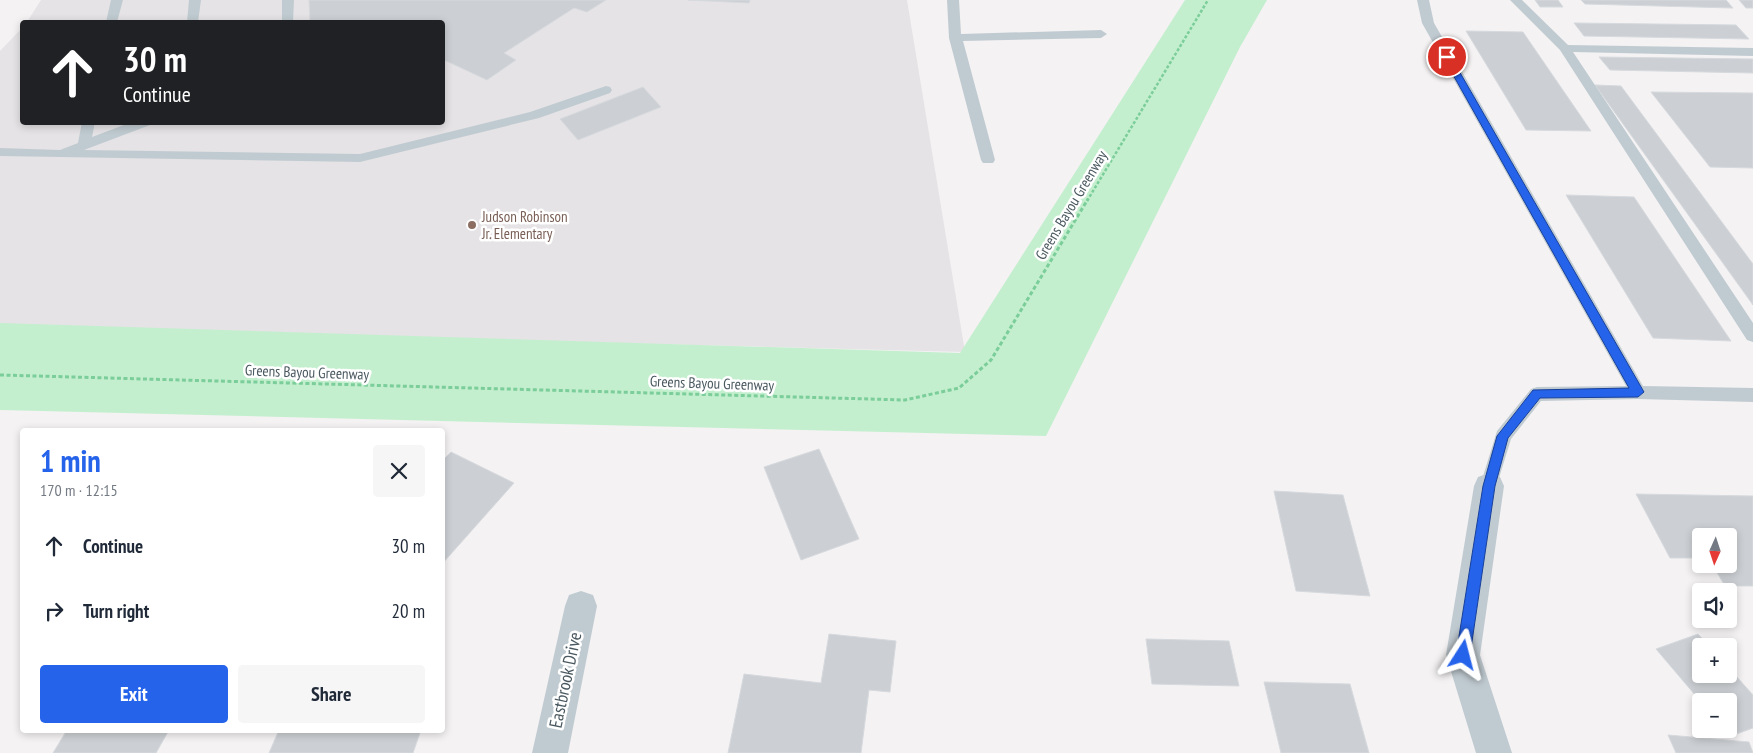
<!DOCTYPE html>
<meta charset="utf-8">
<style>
body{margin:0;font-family:"PT Sans Narrow",sans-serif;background:#f6f6f7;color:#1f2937;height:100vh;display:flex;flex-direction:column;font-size:19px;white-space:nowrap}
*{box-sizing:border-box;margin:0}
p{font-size:16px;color:#747a83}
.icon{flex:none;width:28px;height:28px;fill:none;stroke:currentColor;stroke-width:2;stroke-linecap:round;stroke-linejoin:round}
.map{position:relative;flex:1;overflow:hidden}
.sheet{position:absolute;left:20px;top:428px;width:425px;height:305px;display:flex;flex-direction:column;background:#fff;border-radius:5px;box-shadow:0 2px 8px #0003}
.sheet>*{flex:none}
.banner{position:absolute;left:20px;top:20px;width:425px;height:105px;border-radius:5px;box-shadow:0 2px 8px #0003;background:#202124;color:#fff;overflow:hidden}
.needle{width:32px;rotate:183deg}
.buttons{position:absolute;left:1692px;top:528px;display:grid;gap:10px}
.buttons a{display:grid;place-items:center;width:45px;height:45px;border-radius:5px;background:#fff;box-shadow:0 2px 8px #0003;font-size:25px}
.pin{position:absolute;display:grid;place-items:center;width:42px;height:42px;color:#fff;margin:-21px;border:2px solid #fff;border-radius:50%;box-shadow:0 1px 5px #0007}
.me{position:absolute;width:55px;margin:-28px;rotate:9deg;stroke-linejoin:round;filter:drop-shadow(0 0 4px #0008)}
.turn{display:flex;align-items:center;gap:18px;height:105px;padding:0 20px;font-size:22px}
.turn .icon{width:65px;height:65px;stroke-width:2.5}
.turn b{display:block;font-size:35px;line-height:42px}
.round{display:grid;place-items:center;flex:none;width:52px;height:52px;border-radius:5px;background:#f6f6f7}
.overview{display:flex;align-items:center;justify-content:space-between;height:85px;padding:0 20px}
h1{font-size:30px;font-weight:600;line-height:38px;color:#2563eb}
.button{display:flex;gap:10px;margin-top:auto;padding:10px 20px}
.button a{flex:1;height:58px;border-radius:5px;background:#2563eb;color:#fff;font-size:20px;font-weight:600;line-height:58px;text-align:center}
.button a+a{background:#f6f6f7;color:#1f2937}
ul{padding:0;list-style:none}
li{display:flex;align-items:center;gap:15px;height:65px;padding:0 20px}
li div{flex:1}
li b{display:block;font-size:19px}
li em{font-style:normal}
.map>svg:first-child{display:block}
.education{fill:#e5e3e5}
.green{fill:#c3efce}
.building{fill:#ccd0d4;stroke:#d6d9dd}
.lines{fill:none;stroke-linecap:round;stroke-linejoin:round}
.path-far1{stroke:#7bcd99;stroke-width:2.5;stroke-dasharray:3 2;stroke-linecap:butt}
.path{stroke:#7bcd99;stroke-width:3;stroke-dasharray:4 2.5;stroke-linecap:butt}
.service{fill:#c0cbd1;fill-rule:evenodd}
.minor{fill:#c0cbd1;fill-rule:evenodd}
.route{fill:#2563eb;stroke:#184099}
.education-dot{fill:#8d6e63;stroke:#fff;stroke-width:2}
.labels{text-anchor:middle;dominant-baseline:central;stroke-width:5;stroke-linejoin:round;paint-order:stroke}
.street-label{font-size:15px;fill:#4a5860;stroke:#fff}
.education-label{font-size:15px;fill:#785e54;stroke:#fff;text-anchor:start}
.near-street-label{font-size:18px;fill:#4a5860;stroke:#fff}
</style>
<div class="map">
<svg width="1753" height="753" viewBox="0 0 1753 753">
<rect width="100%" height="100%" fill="#f4f2f3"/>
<path class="education" d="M41 0H907L965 352 0 327V51L22 28V122H442V22H27Z"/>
<path class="green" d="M1185 0H1267L1240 47 1046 436 0 410V323L960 353Z"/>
<path class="building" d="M309 0H606L587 12 574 8 504 53 516 60 487 80 442 59V22H310Z
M688 0H750L749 3Z
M1535 0H1558L1563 7H1540Z
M1581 0H1726L1733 8 1585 4Z
M1739 0H1753V8H1746Z
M1574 23 1736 25 1749 39 1584 36Z
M1466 31 1523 32 1591 131 1526 130Z
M1599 57 1753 59V73L1610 70Z
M1595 85 1621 86 1753 264V305Z
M643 87 661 107 578 140 560 119Z
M1651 92 1753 93V168L1710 167Z
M1566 195 1634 197 1731 341 1653 338Z
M819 449 859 539 801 560 764 467Z
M451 452 514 483 442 564V461Z
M1274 491 1343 495 1370 596 1296 591Z
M1636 494 1753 496V586H1725L1712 564H1729V536H1701V558H1670Z
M829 634 896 641 890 692 869 690 861 753H728L744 674 821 683Z
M1698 634 1709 646H1701V674H1729V668L1753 695V728L1731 736 1724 729H1729V701L1701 702 1656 649Z
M1146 639 1229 641 1239 686 1152 684Z
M1264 682 1350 684 1369 753H1281Z
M67 730H169L156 753H53Z
M279 730 330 731 421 730 413 753H269Z
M1668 735 1749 742 1753 753H1676Z"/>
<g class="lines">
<path class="path-far1" d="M1087 201 1208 0"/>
<path class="path" d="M0 375 905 400 959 388 991 360 1088 199"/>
<path class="service" d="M111 0H123L117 22H106Z
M189 0H201L198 22H187Z
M282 0H294L293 22H282Z
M947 0H959L961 34 1101 30 1107 34 1101 38 963 41 995 160 993 163H983L981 160 949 38Z
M1417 0H1429L1434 23 1643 386 1753 388V402L1638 399 1541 401 1511 439 1495 491 1489 494 1483 491 1480 486 1497 431 1531 389 1537 387 1626 386 1422 23Z
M1510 0H1522L1568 45 1753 48V56L1573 52 1753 323V342L1747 340 1560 50Z
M606 86 610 87 612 90 610 93 539 118 360 162 0 156V148L60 150 78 143 82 122H95L92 137 132 122H151L150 125 84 150 360 154 530 112Z"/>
<path class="minor" d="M1489 473 1500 477 1504 486 1480 655 1512 753H1476L1446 655 1474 486 1478 477Z
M581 591 593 595 597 606 568 753H532L565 606 569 595Z"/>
</g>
<path class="route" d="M1447 54 1451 57 1644 392 1638 397 1540 398 1508 438 1495 486 1470 655 1468 660 1463 662 1458 660 1456 655 1483 486 1497 436 1533 390 1629 388 1443 57Z"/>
<circle class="education-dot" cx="472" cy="225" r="5"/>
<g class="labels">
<g class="street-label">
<text transform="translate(1071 205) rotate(-59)">Greens Bayou Greenway</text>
<text transform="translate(307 372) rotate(2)">Greens Bayou Greenway</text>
<text transform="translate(712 383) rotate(2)">Greens Bayou Greenway</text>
</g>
<g class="education-label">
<text x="482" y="216">Judson Robinson<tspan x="482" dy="17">Jr. Elementary</tspan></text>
</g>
<g class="near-street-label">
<text transform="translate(565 680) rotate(-78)">Eastbrook Drive</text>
</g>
</g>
</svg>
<div class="buttons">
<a><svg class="needle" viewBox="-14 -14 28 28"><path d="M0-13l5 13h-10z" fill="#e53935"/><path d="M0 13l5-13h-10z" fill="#747a83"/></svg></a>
<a><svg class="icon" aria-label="sound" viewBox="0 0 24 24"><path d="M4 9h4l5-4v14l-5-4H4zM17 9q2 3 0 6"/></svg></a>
<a>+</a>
<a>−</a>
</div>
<div class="pin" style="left:1447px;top:57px;background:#d93025"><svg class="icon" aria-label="arrive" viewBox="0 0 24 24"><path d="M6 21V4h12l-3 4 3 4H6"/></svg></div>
<svg class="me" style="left:1463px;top:655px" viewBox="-20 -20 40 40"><path d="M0-17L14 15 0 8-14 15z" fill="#2563eb" stroke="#fff" stroke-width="4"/></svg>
<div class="banner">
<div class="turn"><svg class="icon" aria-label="ahead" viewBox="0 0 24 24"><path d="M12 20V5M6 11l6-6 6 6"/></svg><div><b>30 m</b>Continue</div></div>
</div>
<section class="sheet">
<div class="overview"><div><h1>1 min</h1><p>170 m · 12:15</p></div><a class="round"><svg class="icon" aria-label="close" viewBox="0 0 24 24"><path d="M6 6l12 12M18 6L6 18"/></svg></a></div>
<ul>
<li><svg class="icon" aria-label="ahead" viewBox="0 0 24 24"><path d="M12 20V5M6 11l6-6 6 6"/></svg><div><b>Continue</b></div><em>30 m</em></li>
<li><svg class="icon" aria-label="right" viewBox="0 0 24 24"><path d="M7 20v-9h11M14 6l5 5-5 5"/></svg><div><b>Turn right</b></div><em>20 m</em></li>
</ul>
<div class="button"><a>Exit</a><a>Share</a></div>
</section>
</div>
